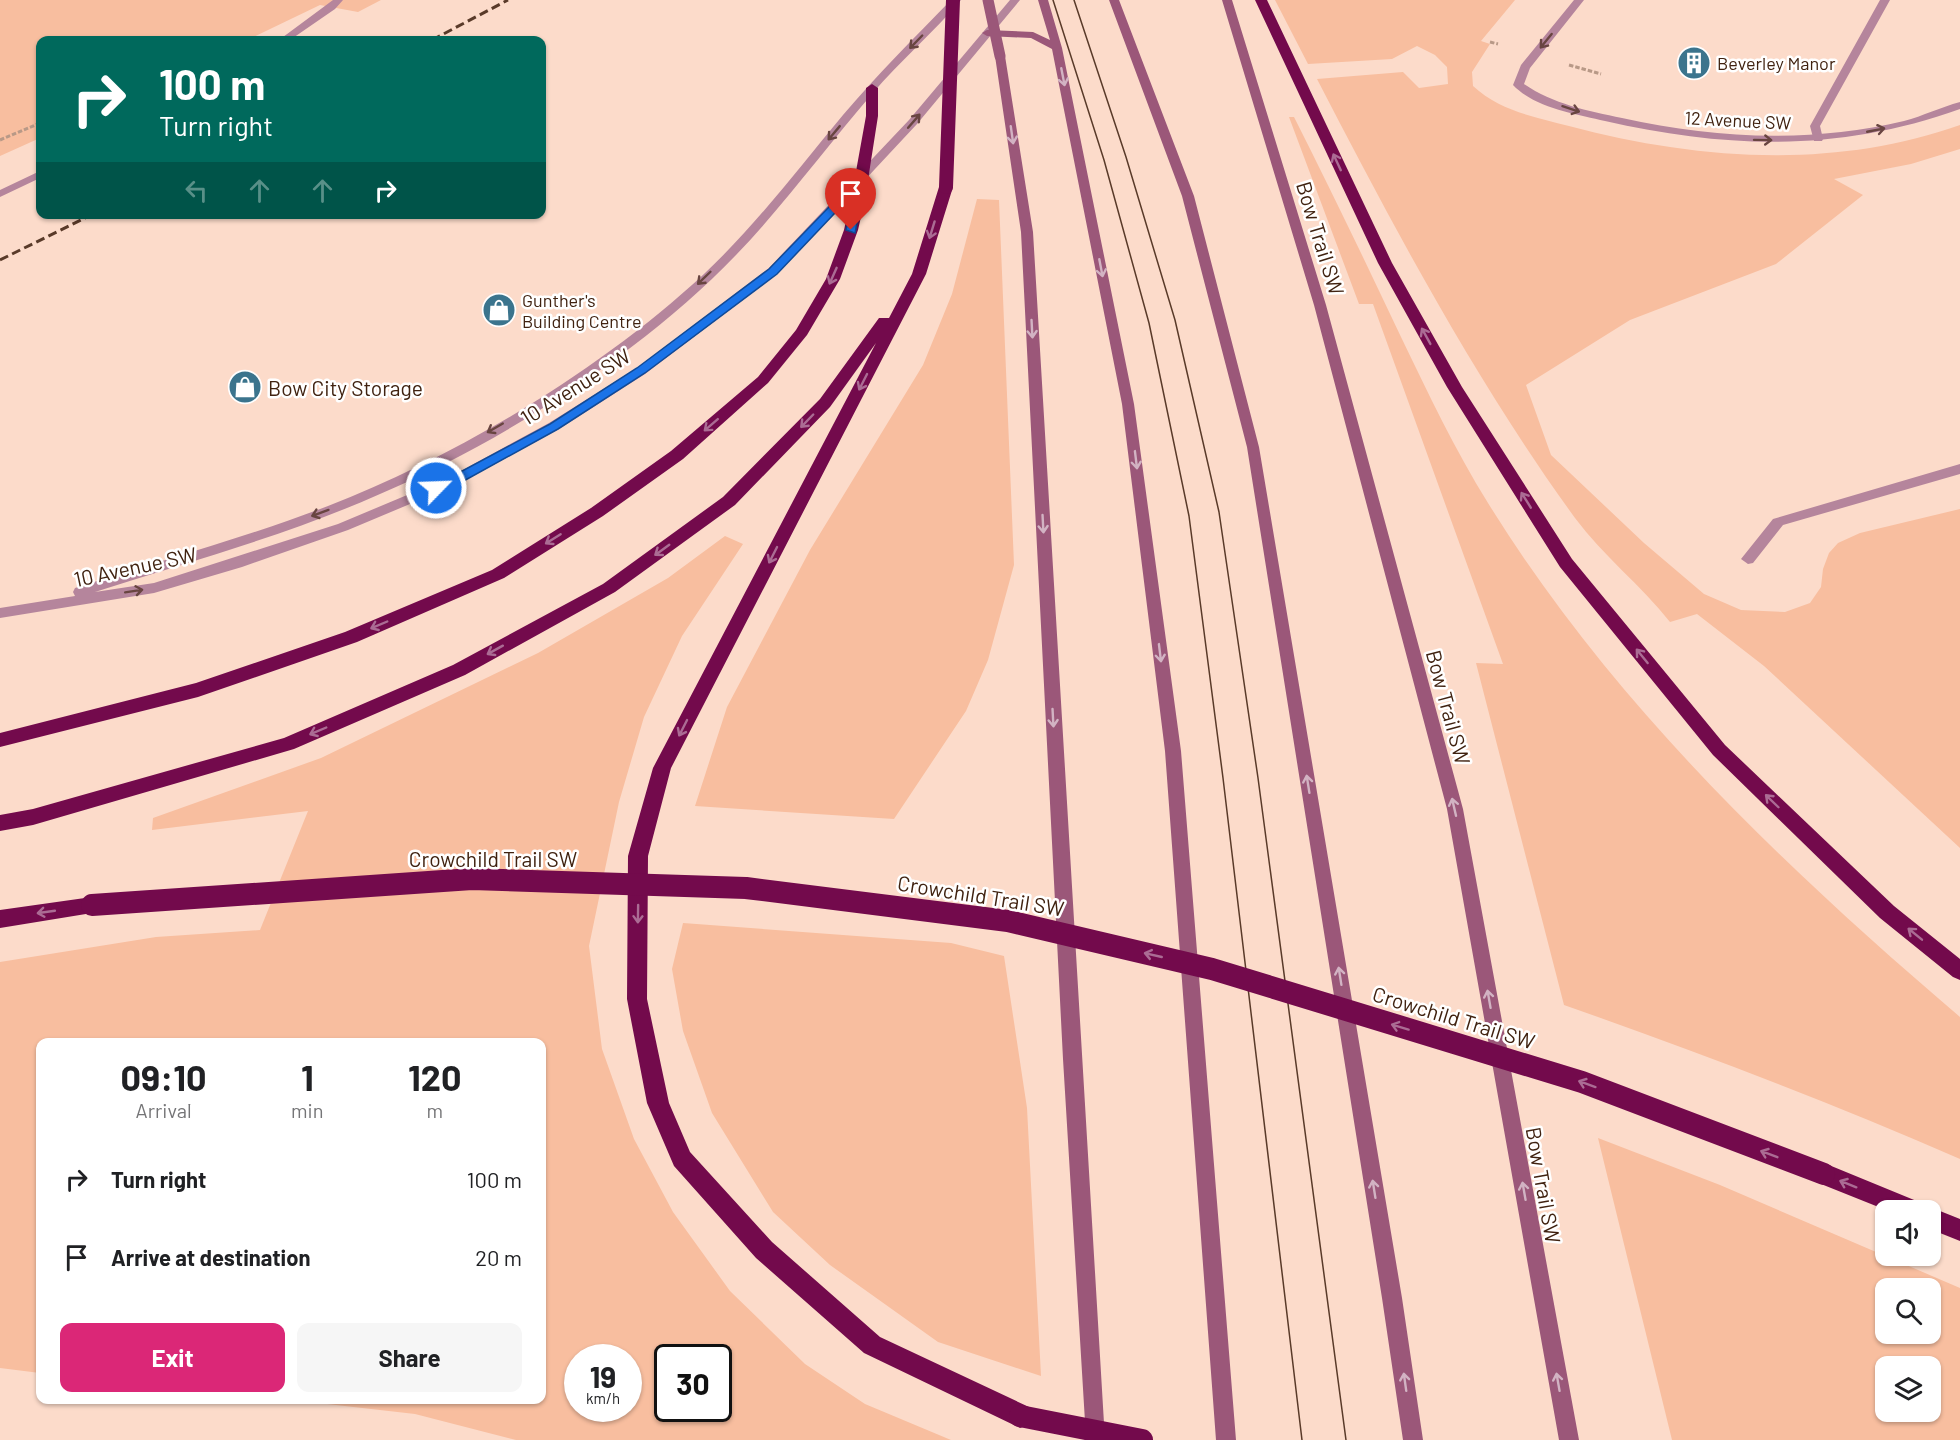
<!DOCTYPE html>
<style>
body{margin:0;font-family:Barlow,sans-serif;background:#f6f6f6;color:#202124;height:100vh;display:flex;flex-direction:column;font-size:22px;white-space:nowrap}
*{box-sizing:border-box;margin:0}
p{font-size:20px;color:#757577}
.icon{flex:none;width:33px;height:33px;fill:none;stroke:currentColor;stroke-width:2;stroke-linecap:round;stroke-linejoin:round}
.map{position:relative;flex:1;overflow:hidden}
.panel{position:absolute;left:36px;top:1038px;width:510px;height:366px;display:flex;flex-direction:column;background:#fff;border-radius:12px;box-shadow:0 2px 4px #0004}
.panel>*{flex:none}
.guide{position:absolute;left:36px;top:36px;width:510px;height:183px;border-radius:12px;box-shadow:0 2px 4px #0004;background:#00695c;color:#fff;overflow:hidden}
.tools{position:absolute;left:1875px;top:1200px;display:grid;gap:12px}
.tools a{display:grid;place-items:center;width:66px;height:66px;border-radius:12px;background:#fff;box-shadow:0 2px 4px #0004;font-size:30px}
.speed{position:absolute;left:564px;top:1344px;display:flex;gap:12px;font-size:30px;font-weight:700;text-align:center}
.speed>*{display:grid;place-content:center;width:78px;height:78px;border-radius:50%;background:#fff;box-shadow:0 2px 4px #0004;line-height:1}
.speed small{font-size:15px;font-weight:400}
.speed .limit{border:3px solid #111;border-radius:9px;background:#fff;color:#111}
.pin{position:absolute;display:grid;place-items:center;width:51px;height:51px;color:#fff;margin:-62px -26px;border-radius:50% 50% 50% 0;rotate:-45deg;box-shadow:0 0 6px #0007}
.pin .icon{rotate:45deg}
.me{position:absolute;width:66px;margin:-33px;rotate:66deg;stroke-linejoin:round;filter:drop-shadow(0 0 4px #0008)}
.turn{display:flex;align-items:center;gap:21px;height:126px;padding:0 24px;font-size:27px}
.turn .icon{width:78px;height:78px;stroke-width:2.5}
.turn b{display:block;font-size:42px;line-height:51px}
.lanes{display:flex;align-items:center;height:57px;padding:0 24px;background:#0003;justify-content:center;gap:30px;direction:ltr}
.lanes .off{opacity:.35}
.eta{display:flex;justify-content:space-evenly;align-items:center;height:102px;text-align:center}
.eta b{font-size:36px;font-weight:700;line-height:42px}
.action{display:flex;gap:12px;margin-top:auto;padding:12px 24px}
.action a{flex:1;height:69px;border-radius:12px;background:#db2777;color:#fff;font-size:24px;font-weight:700;line-height:69px;text-align:center}
.action a+a{background:#f6f6f6;color:#202124}
ul{padding:0;list-style:none}
li{display:flex;align-items:center;gap:18px;height:78px;padding:0 24px}
li div{flex:1}
li b{display:block;font-size:22px}
li em{font-style:normal}
.map>svg:first-child{display:block}
.green{fill:#f8be9f;fill-rule:evenodd}
.lines{fill:none;stroke-linecap:round;stroke-linejoin:round}
.path{stroke:#b89987;stroke-width:3;stroke-dasharray:4.5 2;stroke-linecap:butt}
.lane{fill:#b5859c;fill-rule:evenodd}
.street{fill:#b5859c;fill-rule:evenodd}
.secondary{fill:#9b5779;fill-rule:evenodd}
.highway{fill:#730a4c;fill-rule:evenodd}
.tram{stroke:#593a29;stroke-width:1.5}
.rail{stroke:#593a29;stroke-width:3;stroke-dasharray:9 4.5;stroke-linecap:butt}
.secondary-bridge{stroke:#9b5779;stroke-width:11}
.highway-bridge-far1{stroke:#730a4c;stroke-width:14}
.highway-bridge{stroke:#730a4c;stroke-width:22}
.oneway{stroke:#694541}
.oneway2{stroke:#d2b3c3}
.oneway3{stroke:#ab6c94}
.route{fill:#1a73e8;stroke:#114b97;stroke-width:1.5}
.labels{text-anchor:middle;dominant-baseline:central;stroke-width:5;stroke-linejoin:round;paint-order:stroke}
.far-poi-label{font-size:18px;fill:#402210;stroke:#fff;text-anchor:start}
.far-street-label{font-size:18px;fill:#402210;stroke:#fff}
.street-label{font-size:21px;fill:#402210;stroke:#fff}
.poi-label{font-size:21px;fill:#402210;stroke:#fff;text-anchor:start}
</style>
<div class="map">
<svg width="1960" height="1440" viewBox="0 0 1960 1440">
<rect width="100%" height="100%" fill="#fcdbca"/>
<path class="green" d="M0 0H381L358 12 320 5 247 40H40V138L0 156Z
M1275 0H1515L1481 41 1490 44 1472 72 1473 86C1500 111 1535 117 1569 126 1697 160 1833 170 1960 125V149L1911 164 1834 179 1863 195 1776 264 1630 320 1526 385 1551 455 1644 543 1704 594 1741 610 1785 612 1810 603 1821 587 1823 569 1829 553 1838 543 1860 533 1960 509V848L1764 666 1697 614 1670 622C1641 585 1603 556 1575 518 1475 380 1395 230 1317 79L1403 72 1419 88 1448 84 1447 67 1435 55 1417 46 1392 59 1308 64Z
M1289 117H1294C1331 190 1366 263 1401 337 1428 393 1455 450 1488 503 1611 702 1784 867 1960 1017V1159C1830 1102 1698 1052 1564 1005L1476 663 1503 664 1373 304H1359Z
M977 199 999 200 1014 565 988 660 966 711 894 819 695 806 727 707 810 550 923 365 952 294Z
M725 536 743 544 682 636 644 717 619 802 589 946 602 1049 634 1139 673 1212 730 1291 805 1364 865 1404 951 1440H516L415 1414 292 1400H542V1042H40V1373L0 1368V962L156 937 260 930 308 811 152 830 153 818 321 758 538 653 668 578ZM578 1358H628V1408H578ZM668 1358H718V1408H668Z
M683 923 951 943 1004 956 1027 1108 1041 1376 938 1342 830 1265 773 1212 712 1113 683 1031 672 969Z
M1598 1138 1720 1185 1960 1288V1440H1672ZM1886 1288H1930V1334H1886ZM1886 1366H1930V1412H1886Z"/>
<g class="lines">
<path class="path" d="M1490 42 1498 44
M1569 65 1601 74
M0 140 40 123"/>
<path class="lane" d="M333 0H343L335 9 290 40H279Z
M1880 0H1890L1820 126 1823 139 1822 141H1814L1810 126Z
M40 171V178L0 197V190Z"/>
<path class="street" d="M951 0H961C933 33 900 61 872 94 826 147 785 204 736 255 643 352 504 441 380 494 288 535 191 561 95 592L154 583 338 524 450 477 549 423 637 368 769 268 909 120 1010 0H1020L917 124 777 274 645 374 559 429 460 483 348 530 242 567 154 593 0 618V608L75 596 73 592 75 588C159 561 245 538 328 506 458 456 602 369 704 274 756 225 798 169 843 115 877 75 914 38 951 0Z
M1574 0H1584L1530 68 1524 84C1553 104 1588 111 1622 118 1716 139 1810 143 1904 121 1923 116 1941 107 1960 102V109C1840 152 1729 149 1605 121 1576 114 1535 108 1513 85L1521 65Z
M1960 464V474L1783 525 1753 563 1748 564 1741 559 1773 519Z"/>
<path class="secondary" d="M1038 0H1048L1062 48 1134 404 1181 751 1236 1440H1216L1165 751 1122 404 1052 49 1031 38 987 36 982 33 987 30 1033 32 1050 40Z
M1109 0H1119L1194 196 1259 447 1402 1298 1423 1440H1403L1382 1298 1247 447 1182 196Z
M1222 0H1232L1326 305 1463 809 1579 1440H1559L1447 809 1314 305Z
M1000 53 1005 56 1033 232 1105 1440H1087L1086 1438 1063 1059 1021 232 995 56Z"/>
<path class="highway" d="M1255 0H1267L1392 263 1462 387 1572 559 1725 745 1894 906 1960 959V980L1953 977 1880 918 1713 755 1560 567 1447 387 1378 263Z
M872 84 878 88V116L865 199 858 230 840 279 807 335 768 383 683 459 603 516 504 578 357 642 198 697 0 747V733L196 683 345 632 492 570 591 508 671 451 758 377 796 330 826 279 844 230 851 199 866 116V88Z
M946 183 953 187 926 274 671 768 648 856 647 999 669 1103 690 1152 772 1242 880 1337 1029 1407 1032 1416 1029 1425 1020 1428 864 1353 756 1258 674 1166 647 1103 627 999 628 856 653 768 876 343 830 407 735 505 615 592 465 675 294 749 33 825 0 831V815L33 809 284 738 453 665 603 584 723 497 820 399 879 318H889L912 274 939 187Z
M92 897 99 899 102 905 99 911 92 913 0 928V910Z
M1824 1163 1919 1202 1922 1210 1930 1207 1960 1219V1241L1930 1229V1210H1886L1816 1182 1813 1174 1816 1166Z"/>
<path class="tram" d="M1053 0 1104 160 1149 323 1189 516 1223 778 1302 1440
M1074 0 1126 157 1175 320 1219 512 1258 778 1346 1440"/>
<path class="rail" d="M432 40 508 0
M0 260 93 214"/>
<path class="secondary-bridge" d="M988 0 1000 56"/>
<path class="highway-bridge-far1" d="M946 187 953 0"/>
<path class="highway-bridge" d="M92 905 472 879 746 888 1008 921 1212 969 1582 1082 1824 1174
M1020 1416 1142 1440"/>
</g>
<defs><path id="oneway-shaft" d="M-6 0H5M1.5-3L5.5 0L1.5 3" fill="none" stroke-width="1.6" stroke-linecap="round" stroke-linejoin="round" transform="scale(1.5)"/></defs>
<g class="oneway">
<use href="#oneway-shaft" transform="translate(1546 41) rotate(129)"/>
<use href="#oneway-shaft" transform="translate(916 42) rotate(134)"/>
<use href="#oneway-shaft" transform="translate(1571 109) rotate(18)"/>
<use href="#oneway-shaft" transform="translate(914 121) rotate(-49)"/>
<use href="#oneway-shaft" transform="translate(1876 130) rotate(-11)"/>
<use href="#oneway-shaft" transform="translate(834 133) rotate(130)"/>
<use href="#oneway-shaft" transform="translate(1763 140) rotate(1)"/>
<use href="#oneway-shaft" transform="translate(704 278) rotate(136)"/>
<use href="#oneway-shaft" transform="translate(495 428) rotate(150)"/>
<use href="#oneway-shaft" transform="translate(320 513) rotate(160)"/>
<use href="#oneway-shaft" transform="translate(134 591) rotate(-9)"/>
</g>
<g class="oneway2">
<use href="#oneway-shaft" transform="translate(1063 77) rotate(79)"/>
<use href="#oneway-shaft" transform="translate(1012 135) rotate(82)"/>
<use href="#oneway-shaft" transform="translate(1101 268) rotate(79)"/>
<use href="#oneway-shaft" transform="translate(1032 329) rotate(87)"/>
<use href="#oneway-shaft" transform="translate(1136 460) rotate(83)"/>
<use href="#oneway-shaft" transform="translate(1043 524) rotate(87)"/>
<use href="#oneway-shaft" transform="translate(1160 653) rotate(83)"/>
<use href="#oneway-shaft" transform="translate(1053 718) rotate(87)"/>
<use href="#oneway-shaft" transform="translate(1308 784) rotate(-99)"/>
<use href="#oneway-shaft" transform="translate(1454 807) rotate(-103)"/>
<use href="#oneway-shaft" transform="translate(1340 976) rotate(-99)"/>
<use href="#oneway-shaft" transform="translate(1489 999) rotate(-100)"/>
<use href="#oneway-shaft" transform="translate(1374 1189) rotate(-99)"/>
<use href="#oneway-shaft" transform="translate(1524 1191) rotate(-100)"/>
<use href="#oneway-shaft" transform="translate(1405 1382) rotate(-98)"/>
<use href="#oneway-shaft" transform="translate(1558 1382) rotate(-100)"/>
</g>
<g class="oneway3">
<use href="#oneway-shaft" transform="translate(1337 162) rotate(-115)"/>
<use href="#oneway-shaft" transform="translate(932 230) rotate(107)"/>
<use href="#oneway-shaft" transform="translate(833 276) rotate(114)"/>
<use href="#oneway-shaft" transform="translate(1426 336) rotate(-119)"/>
<use href="#oneway-shaft" transform="translate(863 382) rotate(117)"/>
<use href="#oneway-shaft" transform="translate(807 421) rotate(134)"/>
<use href="#oneway-shaft" transform="translate(711 425) rotate(139)"/>
<use href="#oneway-shaft" transform="translate(1526 500) rotate(-122)"/>
<use href="#oneway-shaft" transform="translate(553 539) rotate(148)"/>
<use href="#oneway-shaft" transform="translate(662 550) rotate(144)"/>
<use href="#oneway-shaft" transform="translate(773 555) rotate(117)"/>
<use href="#oneway-shaft" transform="translate(379 625) rotate(157)"/>
<use href="#oneway-shaft" transform="translate(495 650) rotate(151)"/>
<use href="#oneway-shaft" transform="translate(1642 656) rotate(-129)"/>
<use href="#oneway-shaft" transform="translate(683 728) rotate(117)"/>
<use href="#oneway-shaft" transform="translate(318 731) rotate(157)"/>
<use href="#oneway-shaft" transform="translate(1772 801) rotate(-136)"/>
<use href="#oneway-shaft" transform="translate(46 912) rotate(172)"/>
<use href="#oneway-shaft" transform="translate(638 914) rotate(91)"/>
<use href="#oneway-shaft" transform="translate(1915 934) rotate(-141)"/>
<use href="#oneway-shaft" transform="translate(1153 955) rotate(-167)"/>
<use href="#oneway-shaft" transform="translate(1400 1027) rotate(-163)"/>
<use href="#oneway-shaft" transform="translate(1587 1084) rotate(-160)"/>
<use href="#oneway-shaft" transform="translate(1769 1154) rotate(-159)"/>
<use href="#oneway-shaft" transform="translate(1848 1184) rotate(-158)"/>
</g>
<path class="route" d="M857 178 866 180 855 233 846 230 853 194 777 274 645 373 558 429 460 483 436 492 432 491V485L451 477 550 424 637 368 769 269Z"/>
<defs>
<g id="building-disc" transform="scale(1.725)"><circle r="9.5" fill="#3b748d" stroke="#fff"/><path d="M-4-6H4V6H1V3H-1V6H-4ZM-2.5-4.3h1.7v1.8h-1.7ZM.8-4.3h1.7v1.8H.8ZM-2.5-1h1.7V.8h-1.7ZM.8-1h1.7V.8H.8Z" fill="#fff"/></g>
<g id="shop-disc" transform="scale(1.725)"><circle r="9.5" fill="#3b748d" stroke="#fff"/><path d="M-5-2.5h2.3a2.7 3.5 0 0 1 5.4 0H5L5.5 6h-11ZM-1.5-2.5h3a1.5 2.3 0 0 0-3 0Z" fill="#fff"/></g>
</defs>
<g fill-rule="evenodd">
<use href="#building-disc" x="1694" y="63"/>
<use href="#shop-disc" x="499" y="310"/>
<use href="#shop-disc" x="245" y="387"/>
</g>
<g class="labels">
<g class="far-poi-label">
<text x="1717" y="63">Beverley Manor</text>
<text x="522" y="300">Gunther's<tspan x="522" dy="21">Building Centre</tspan></text>
</g>
<g class="far-street-label">
<text transform="translate(1738 120) rotate(3)">12 Avenue SW</text>
</g>
<g class="street-label">
<text transform="translate(1321 238) rotate(73)">Bow Trail SW</text>
<text transform="translate(575 386) rotate(-32)">10 Avenue SW</text>
<text transform="translate(135 566) rotate(-12)">10 Avenue SW</text>
<text transform="translate(1449 707) rotate(75)">Bow Trail SW</text>
<text x="493" y="858">Crowchild Trail SW</text>
<text transform="translate(981 895) rotate(9)">Crowchild Trail SW</text>
<text transform="translate(1454 1017) rotate(17)">Crowchild Trail SW</text>
<text transform="translate(1544 1185) rotate(80)">Bow Trail SW</text>
</g>
<g class="poi-label">
<text x="268" y="387">Bow City Storage</text>
</g>
</g>
</svg>
<div class="tools">
<a><svg class="icon" aria-label="sound" viewBox="0 0 24 24"><path d="M4 9h4l5-4v14l-5-4H4zM17 9q2 3 0 6"/></svg></a>
<a><svg class="icon" aria-label="search" viewBox="0 0 24 24"><circle cx="10" cy="10" r="6"/><path d="M15 15l6 6"/></svg></a>
<a><svg class="icon" aria-label="layers" viewBox="0 0 24 24"><path d="M12 4l9 5-9 5-9-5zM3 14l9 5 9-5"/></svg></a>
</div>
<div class="speed"><div>19<small>km/h</small></div><div class="limit">30</div></div>
<div class="pin" style="left:851px;top:230px;background:#d93025"><svg class="icon" aria-label="arrive" viewBox="0 0 24 24"><path d="M6 21V4h12l-3 4 3 4H6"/></svg></div>
<svg class="me" style="left:436px;top:488px" viewBox="-20 -20 40 40"><circle r="17" fill="#1a73e8" stroke="#fff" stroke-width="3"/><path d="M0-11L8 9 0 5-8 9z" fill="#fff"/></svg>
<div class="guide">
<div class="turn"><svg class="icon" aria-label="right" viewBox="0 0 24 24"><path d="M7 20v-9h11M14 6l5 5-5 5"/></svg><div><b>100 m</b>Turn right</div></div>
<div class="lanes"><svg class="icon off" aria-label="left" viewBox="0 0 24 24"><path d="M17 20v-9H6M10 6l-5 5 5 5"/></svg><svg class="icon off" aria-label="ahead" viewBox="0 0 24 24"><path d="M12 20V5M6 11l6-6 6 6"/></svg><svg class="icon off" aria-label="ahead" viewBox="0 0 24 24"><path d="M12 20V5M6 11l6-6 6 6"/></svg><svg class="icon" aria-label="right" viewBox="0 0 24 24"><path d="M7 20v-9h11M14 6l5 5-5 5"/></svg></div>
</div>
<section class="panel">
<div class="eta">
<div><b>09:10</b><p>Arrival</p></div>
<div><b>1</b><p>min</p></div>
<div><b>120</b><p>m</p></div>
</div>
<ul>
<li><svg class="icon" aria-label="right" viewBox="0 0 24 24"><path d="M7 20v-9h11M14 6l5 5-5 5"/></svg><div><b>Turn right</b></div><em>100 m</em></li>
<li><svg class="icon" aria-label="arrive" viewBox="0 0 24 24"><path d="M6 21V4h12l-3 4 3 4H6"/></svg><div><b>Arrive at destination</b></div><em>20 m</em></li>
</ul>
<div class="action"><a>Exit</a><a>Share</a></div>
</section>
</div>
